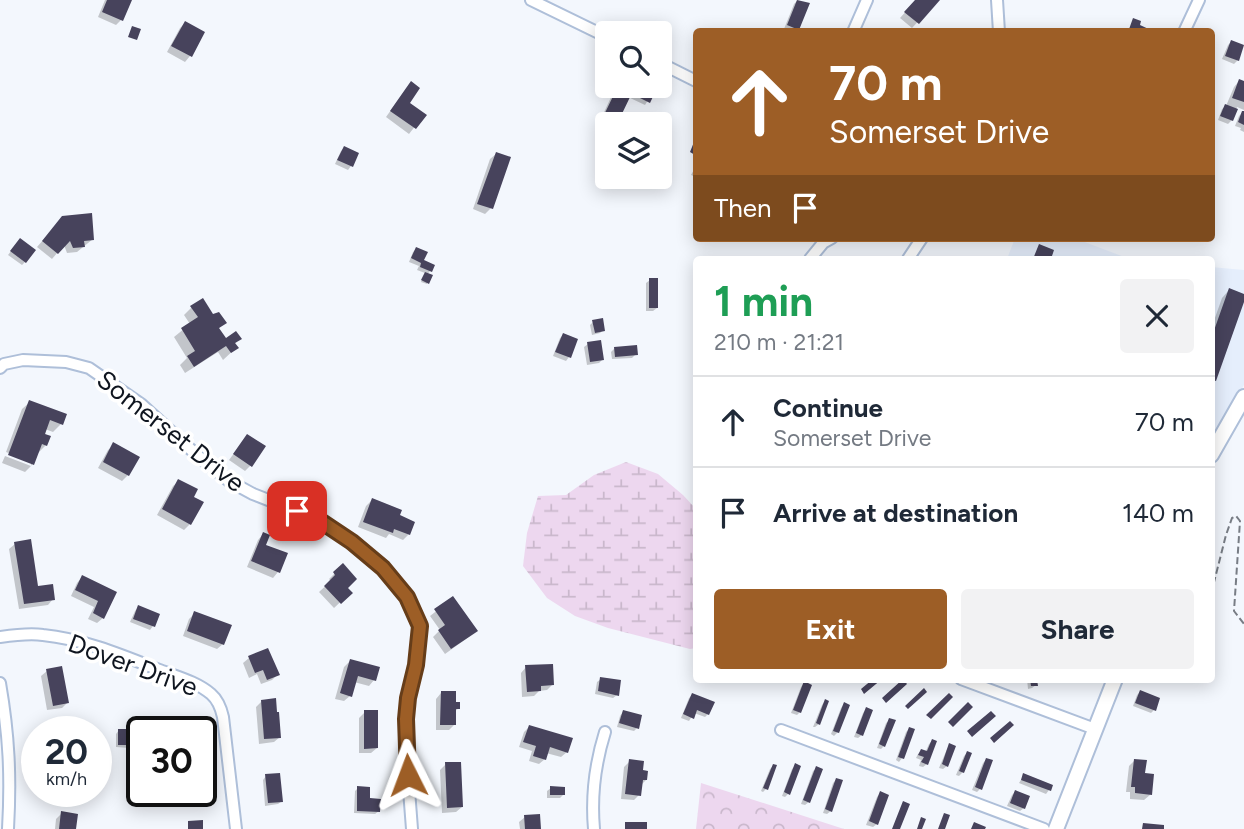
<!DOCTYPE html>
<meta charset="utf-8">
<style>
body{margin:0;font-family:Figtree,sans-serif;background:#f2f2f3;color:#1f2937;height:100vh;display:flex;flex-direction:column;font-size:26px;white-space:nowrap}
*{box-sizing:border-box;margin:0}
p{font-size:23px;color:#747a83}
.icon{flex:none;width:38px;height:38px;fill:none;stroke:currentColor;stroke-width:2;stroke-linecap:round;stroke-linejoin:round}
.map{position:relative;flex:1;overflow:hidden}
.side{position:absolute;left:693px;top:256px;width:522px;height:427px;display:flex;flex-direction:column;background:#fff;border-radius:7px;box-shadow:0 4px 18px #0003}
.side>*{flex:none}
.top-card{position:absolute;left:693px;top:28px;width:522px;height:214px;border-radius:7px;box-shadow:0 4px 18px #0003;background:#9d5e26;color:#fff;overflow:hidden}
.tools{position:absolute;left:595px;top:21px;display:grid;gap:14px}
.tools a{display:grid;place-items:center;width:77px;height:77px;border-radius:7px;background:#fff;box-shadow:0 4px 18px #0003;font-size:35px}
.speed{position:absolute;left:21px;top:716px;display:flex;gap:14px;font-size:35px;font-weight:700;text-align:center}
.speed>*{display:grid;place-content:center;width:91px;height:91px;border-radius:50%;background:#fff;box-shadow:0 4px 18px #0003;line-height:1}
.speed small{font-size:18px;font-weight:400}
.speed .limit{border:4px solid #111;border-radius:10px;background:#fff;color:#111}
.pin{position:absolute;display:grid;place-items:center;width:60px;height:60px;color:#fff;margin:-30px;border-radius:14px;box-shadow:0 4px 10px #0006}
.me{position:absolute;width:77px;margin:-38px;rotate:357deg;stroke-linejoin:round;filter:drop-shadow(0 0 5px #0008)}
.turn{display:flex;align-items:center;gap:24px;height:147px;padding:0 21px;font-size:32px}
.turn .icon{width:91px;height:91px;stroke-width:2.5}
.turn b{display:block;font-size:49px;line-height:60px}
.then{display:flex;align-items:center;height:66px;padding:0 21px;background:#0003;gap:14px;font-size:26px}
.round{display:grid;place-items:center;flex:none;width:74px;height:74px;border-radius:7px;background:#f2f2f3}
.overview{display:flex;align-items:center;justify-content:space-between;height:119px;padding:0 21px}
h1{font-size:42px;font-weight:700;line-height:52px;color:#1e9e55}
.action{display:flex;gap:14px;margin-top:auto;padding:14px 21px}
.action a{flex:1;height:80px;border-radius:7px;background:#9d5e26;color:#fff;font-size:28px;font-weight:700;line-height:80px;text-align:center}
.action a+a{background:#f2f2f3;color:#1f2937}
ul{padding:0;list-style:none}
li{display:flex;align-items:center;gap:21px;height:91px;padding:0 21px;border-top:2px solid #e0e1e3}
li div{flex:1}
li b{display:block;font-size:26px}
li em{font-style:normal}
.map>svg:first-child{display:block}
.built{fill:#e5eefc}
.wetland{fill:url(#wetland-marsh)}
.park{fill:url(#park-crowns)}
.shadow{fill:#0003}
.building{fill:#47435c}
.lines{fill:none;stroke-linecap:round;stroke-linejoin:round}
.minor-casing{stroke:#aebfd9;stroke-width:14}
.major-casing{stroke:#aebfd9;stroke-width:18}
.path{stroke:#787d85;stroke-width:2;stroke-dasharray:7 3.5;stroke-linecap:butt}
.minor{stroke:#fff;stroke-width:10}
.major{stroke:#fff;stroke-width:14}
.route-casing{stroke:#663d19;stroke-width:18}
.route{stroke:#9d5e26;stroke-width:12}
.labels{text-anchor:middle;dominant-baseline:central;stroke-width:7;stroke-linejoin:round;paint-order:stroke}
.street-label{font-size:26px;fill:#0f151f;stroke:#fff}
</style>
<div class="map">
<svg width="1244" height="829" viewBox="0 0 1244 829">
<defs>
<pattern id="wetland-marsh" width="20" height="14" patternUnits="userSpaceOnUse" patternTransform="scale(1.75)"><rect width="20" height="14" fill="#edd7ef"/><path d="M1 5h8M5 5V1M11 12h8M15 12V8" fill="none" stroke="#cab8cc"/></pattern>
<pattern id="park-crowns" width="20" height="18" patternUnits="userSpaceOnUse" patternTransform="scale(1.75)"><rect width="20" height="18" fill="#edd7ef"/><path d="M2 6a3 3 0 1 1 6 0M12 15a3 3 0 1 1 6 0" fill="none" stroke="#cab8cc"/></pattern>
</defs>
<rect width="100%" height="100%" fill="#f3f7fd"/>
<path class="built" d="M1015 238H1074L1127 258 1137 259H1007Z
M1211 267 1244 270V385L1211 442Z"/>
<path class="wetland" d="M626 462 658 474 683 495 696 509V648L690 649 608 628 575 616 547 598 523 566 527 533 538 496 566 495 594 475Z"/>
<path class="park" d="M701 783 844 829H696Z"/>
<path class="shadow" d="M105 0H130L121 20 116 25 98 17Z
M798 0V29L796 32H791L784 29 794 4Z
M916 0H938L912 28 900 18Z
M185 23 190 56 185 62 167 52 180 28Z
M1231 42 1238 60 1234 64 1222 59 1228 45Z
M1239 81 1244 83V110L1237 107 1232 120 1228 124 1218 120 1222 109 1226 106 1234 87Z
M637 86 640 88 641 86 656 87 645 105 628 97 617 121 614 124 607 125 600 121 612 95 617 90 630 96Z
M406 89 407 103 424 115 409 134 386 117Z
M1244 111V132L1240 130 1241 128 1235 126 1239 116Z
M344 148 357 154 351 166 348 170 335 164 341 151Z
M496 154 491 208 485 214 473 209 490 159Z
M696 166V177L691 175Z
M57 224 93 239 77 252 67 253 64 245 52 259 37 247Z
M17 243 25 262 22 265 8 255Z
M416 249 422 261 430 271 427 275V284L421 282 425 273 417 270 419 266 409 262 413 252Z
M650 280 657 308 653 311H646V283Z
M1229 290 1244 296 1214 380 1211 384V329L1222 298Z
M192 307 224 323 218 329 225 340 239 339 234 345 236 348 223 360 218 352 185 373 180 365 187 358 174 337 190 324 184 315Z
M593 322 603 330 600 333 592 335 590 325Z
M563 335 569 357 566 361 553 356 560 338Z
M588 344 602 360 599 363 587 365 584 347Z
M615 348 636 354 632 358 612 359 611 352Z
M30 402 65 415 61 424 53 432 45 429 46 445 37 454 31 466V462L6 452 22 409Z
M247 436 251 465 245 471 229 460Z
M114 445 128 475 122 481 98 468 108 450Z
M5 456 31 466 25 472 2 463Z
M179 481 192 497 190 524 184 530 157 515 173 486Z
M372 500 397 516 409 534 403 540 389 534 386 538 358 527 366 506Z
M263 534 264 546 285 554 278 572 273 578 247 567 258 540Z
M15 544 36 588 53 599 48 605 19 609 9 549Z
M343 565 345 588 350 593 334 608 319 592 331 581 329 579Z
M82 577 115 593 103 618 97 623 88 619 94 607 71 596 77 583Z
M453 598 470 636 445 654 433 637 440 630 430 616Z
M138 607 153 626 150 630 130 622 135 611Z
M195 613 223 644 217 649 183 636 189 619Z
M249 658 278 674 272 680 261 684 257 674 249 678 243 663Z
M350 661 374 680 369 686 354 682 350 696 344 701 335 699 344 667Z
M526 667 552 685 547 690 539 691 534 696 522 697 521 673Z
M47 671 68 702 62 708 47 710 41 676Z
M601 679 617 695 613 698 595 694 597 682Z
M1027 679H1035L1036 685 1032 688 1028 689Z
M804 683 800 712 797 715 791 713 801 687Z
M1140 692 1154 710 1151 713 1133 706 1137 695Z
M441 693 459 708 454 712V725L449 730H436V699Z
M692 695 708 714 705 717 694 713 689 721 681 718 689 698Z
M262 701 280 737 274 742 259 744 256 707Z
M825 701 819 724 815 727H813L822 705Z
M844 704 838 732 834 736 831 734 841 708Z
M866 709 862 735 858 738 854 737 863 713Z
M365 712 377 748 371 753H359V718Z
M623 712 637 728 634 731 617 727 620 716Z
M890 720 884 746 881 749 877 748 886 723Z
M529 727 567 752 561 757 546 753 545 759 539 764 529 761 532 751 519 747 524 732Z
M909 729 902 758 899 762 896 760 906 732Z
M119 730 132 744 129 748 116 747V734Z
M932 741 927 764 923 767 919 766 921 760 916 758 918 754 921 751 925 753 929 744Z
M950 746 947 766 943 769 939 768 947 749Z
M967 753 963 772 959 776 956 775 964 756Z
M986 760 980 789 977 792 972 790 983 763Z
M1135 760 1143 774 1150 795 1144 800 1130 799V792H1126L1129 766Z
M630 761 641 772 646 780 641 785 639 795 634 800 621 799 624 767Z
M446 764 462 807 456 812 442 813 440 770Z
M796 765 788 794 785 797 782 796 792 769Z
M773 766 766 789 763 792 761 791 770 769Z
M817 768 809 802 805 805 801 804 813 771Z
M1024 775 1051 786 1049 790 1046 794 1019 783Z
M266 776 282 801 278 804 265 806 263 780Z
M836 780 831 811 827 814 823 813 833 783Z
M358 788 379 811 375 814 354 813 355 791Z
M551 788 563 795 560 798H547V791Z
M180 791H199L200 796 194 802 181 803Z
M1015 792 1024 808 1020 811 1007 806 1012 795Z
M880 793 877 824 873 827 866 825 877 797Z
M62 813 74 829H55L56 819Z
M525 817 539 829H520L519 822Z"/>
<path class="building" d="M107 0H132L123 21 102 12Z
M797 0 810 3 799 30 787 25Z
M915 0H940L919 24 904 12Z
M1133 18 1141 21 1140 25 1155 32H1128Z
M185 21 205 32 192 57 171 46Z
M132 26 141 29 137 40 128 37Z
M1231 40 1244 45 1239 61 1225 56Z
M1239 79 1244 81V102L1232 98Z
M411 81 420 88 410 103 427 115 416 129 390 111Z
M636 86H658L650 103 632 94Z
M617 88 631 95 618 122 604 115Z
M1225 104 1238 109 1233 121 1220 116Z
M1242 111H1244V125L1238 122Z
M696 137V151L695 155 690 152Z
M344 146 359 153 353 167 337 160Z
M496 152 511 157 493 209 477 204Z
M92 213 94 240 84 241 85 247 73 248 70 241 58 254 42 241 62 216Z
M20 238 36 250 26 263 10 251Z
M1039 244 1054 250 1051 259H1033Z
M416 247 428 252 424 260 435 265 432 272 420 267 421 263 411 258Z
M425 272 433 275 429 284 421 280Z
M649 278H658V308H649Z
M1229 288 1244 294V302L1216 381 1211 380V339Z
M203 298 213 314 219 312 227 323 219 328 226 338 236 331 242 339 235 343 239 348 231 353 226 346 194 367 187 356 195 351 181 328 198 317 190 306Z
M603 318 605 331 595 333 592 320Z
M563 333 578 339 571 358 555 352Z
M601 340 604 360 590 362 587 342Z
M637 345 638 355 615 357 614 347Z
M29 400 67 414 63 425 50 420 45 434 51 436 47 446 42 444 34 465 8 455Z
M247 434 266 446 252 467 233 454Z
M113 442 140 457 129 476 103 462Z
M178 479 198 489 194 497 204 502 191 525 162 509Z
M372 498 402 510 400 515 415 522 410 535 394 529 393 533 363 522Z
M263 532 270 535 266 545 288 553 280 573 251 561Z
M31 539 38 586 53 584 55 600 24 604 14 542Z
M343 563 357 579 348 588 353 593 341 604 324 586 335 575 333 572Z
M82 575 117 592 104 619 93 613 98 601 75 590Z
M453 596 478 631 451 649 438 630 445 625 434 609Z
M138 605 160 614 155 627 133 619Z
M194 611 232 625 224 645 187 631Z
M268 648 280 675 267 680 263 670 255 673 248 656Z
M350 659 380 667 376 681 358 676 352 697 340 693Z
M553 664 554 685 541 686V691L527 692 525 665Z
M62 666 69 703 53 706 46 669Z
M600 677 621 680 619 696 598 691Z
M873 679H882L864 694 861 689Z
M903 679 907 684 886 703 882 698Z
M1030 679H1037L1038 686H1031Z
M804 681 812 685 801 713 793 710Z
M924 688 927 692 908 709 905 706Z
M1140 690 1160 698 1156 711 1135 703Z
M441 691H456V702H460V709H456V725H440Z
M692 693 715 702 709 715 697 710 694 719 683 714Z
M949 693 953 697 931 719 926 715Z
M276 698 277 712H279L281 738 264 739 261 700Z
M825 699 829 701 820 725 816 723Z
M844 702 850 705 839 733 833 731Z
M968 702 973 707 953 727 948 722Z
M866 707 873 710 863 736 856 733Z
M364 710H378V748L364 749Z
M623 710 642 715 639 729 619 723Z
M991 711 996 716 972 737 967 731Z
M889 718 896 720 885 747 879 744Z
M150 720 184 726 183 732H148Z
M1010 721 1014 725 994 743 990 738Z
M529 725 573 738 568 753 550 747 546 760 533 756 536 746 523 742Z
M909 727 915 729 904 759 898 757Z
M118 729H134V745H118Z
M932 739 937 741 928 765 921 762 924 757 918 755 921 749 927 751Z
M949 743 956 746 948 767 942 764Z
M967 751 972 753 964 773 959 771Z
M986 758 993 760 982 790 975 787Z
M629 759 644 761 643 770 648 771 647 780H643L641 796 625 794Z
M1134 759 1147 760 1145 773 1154 774 1152 795 1135 793V787H1131Z
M445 762H461L463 807 447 808Z
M795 763 801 766 790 795 784 792Z
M773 764 777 765 768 790 763 788Z
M816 766 823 769 810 803 803 800Z
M280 773 283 802 268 803 265 774Z
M1023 773 1053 785 1051 791 1021 780Z
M836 778 843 780 832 812 825 809Z
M357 786 370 787V798L381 799 380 812 357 811Z
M550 786 565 787V795H550Z
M1015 790 1030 796 1025 809 1010 803Z
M186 791H201V797L186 798Z
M880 791 889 795 878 825 869 821Z
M903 801 910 804 900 829H892Z
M61 811 78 814 76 829H59Z
M944 813 950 815 945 829H938Z
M540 814 541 829H525L524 815Z
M921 817 926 819 922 829H917Z
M203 820V829H188V821Z
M625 822H647V829H625Z
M974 822 986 827 985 829H971Z
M1143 823 1164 825V829H1142Z"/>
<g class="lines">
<g class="minor-casing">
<path id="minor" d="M531 0 607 37
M997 0 999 32
M853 32 867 0
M1184 32 1199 0
M660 63 696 81
M810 259 823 243 832 238
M908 259 922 238
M0 368 4 364 23 360 66 362 89 368 141 404 199 457 229 481 253 494 319 520 352 542 383 568 407 597 420 626 416 665 408 697 406 719V751L412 829
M0 637C14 635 29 633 43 635 84 639 124 656 162 671 178 677 197 682 211 694 218 700 221 708 223 717L236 829
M961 679 1095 729
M0 683C9 735 11 777 8 829
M781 730 1044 829
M594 829C591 795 595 764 605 732"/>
</g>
<g class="major-casing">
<path id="major" d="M1211 455 1244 397
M1056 829 1115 679"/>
</g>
<path class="path" d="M1211 594 1226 535 1232 518 1236 516 1240 521 1234 611 1244 624"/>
<use href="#minor" class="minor"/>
<use href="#major" class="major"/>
</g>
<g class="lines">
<g class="route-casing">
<path id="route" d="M297 511 319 520 352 542 383 568 407 597 420 626 416 665 408 698 406 719 408 775"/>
</g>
<use href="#route" class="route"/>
</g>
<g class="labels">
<g class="street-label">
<text transform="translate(171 431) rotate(38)">Somerset Drive</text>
<text transform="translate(133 665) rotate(20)">Dover Drive</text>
</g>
</g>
</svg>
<div class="tools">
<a><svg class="icon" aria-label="search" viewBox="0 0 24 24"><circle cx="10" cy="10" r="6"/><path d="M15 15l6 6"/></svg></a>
<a><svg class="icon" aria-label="layers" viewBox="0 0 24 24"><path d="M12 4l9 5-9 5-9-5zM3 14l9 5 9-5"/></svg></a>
</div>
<div class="speed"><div>20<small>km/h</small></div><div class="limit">30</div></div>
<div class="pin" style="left:297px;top:511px;background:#d93025"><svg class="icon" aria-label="arrive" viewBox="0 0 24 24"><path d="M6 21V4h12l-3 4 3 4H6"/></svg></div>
<svg class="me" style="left:408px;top:775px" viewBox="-20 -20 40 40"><path d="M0-17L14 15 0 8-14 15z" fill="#9d5e26" stroke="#fff" stroke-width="4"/></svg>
<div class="top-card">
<div class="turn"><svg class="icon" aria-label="ahead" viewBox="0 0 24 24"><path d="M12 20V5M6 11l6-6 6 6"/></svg><div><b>70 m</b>Somerset Drive</div></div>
<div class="then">Then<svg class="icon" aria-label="arrive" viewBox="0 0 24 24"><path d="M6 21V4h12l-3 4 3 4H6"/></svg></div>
</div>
<section class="side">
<div class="overview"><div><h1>1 min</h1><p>210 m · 21:21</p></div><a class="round"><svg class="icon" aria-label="close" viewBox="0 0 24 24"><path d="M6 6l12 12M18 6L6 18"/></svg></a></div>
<ul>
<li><svg class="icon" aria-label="ahead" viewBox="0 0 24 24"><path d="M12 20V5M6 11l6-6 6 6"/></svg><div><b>Continue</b><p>Somerset Drive</p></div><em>70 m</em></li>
<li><svg class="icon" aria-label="arrive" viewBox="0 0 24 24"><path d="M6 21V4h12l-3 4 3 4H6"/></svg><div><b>Arrive at destination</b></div><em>140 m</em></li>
</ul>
<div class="action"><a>Exit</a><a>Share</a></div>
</section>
</div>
